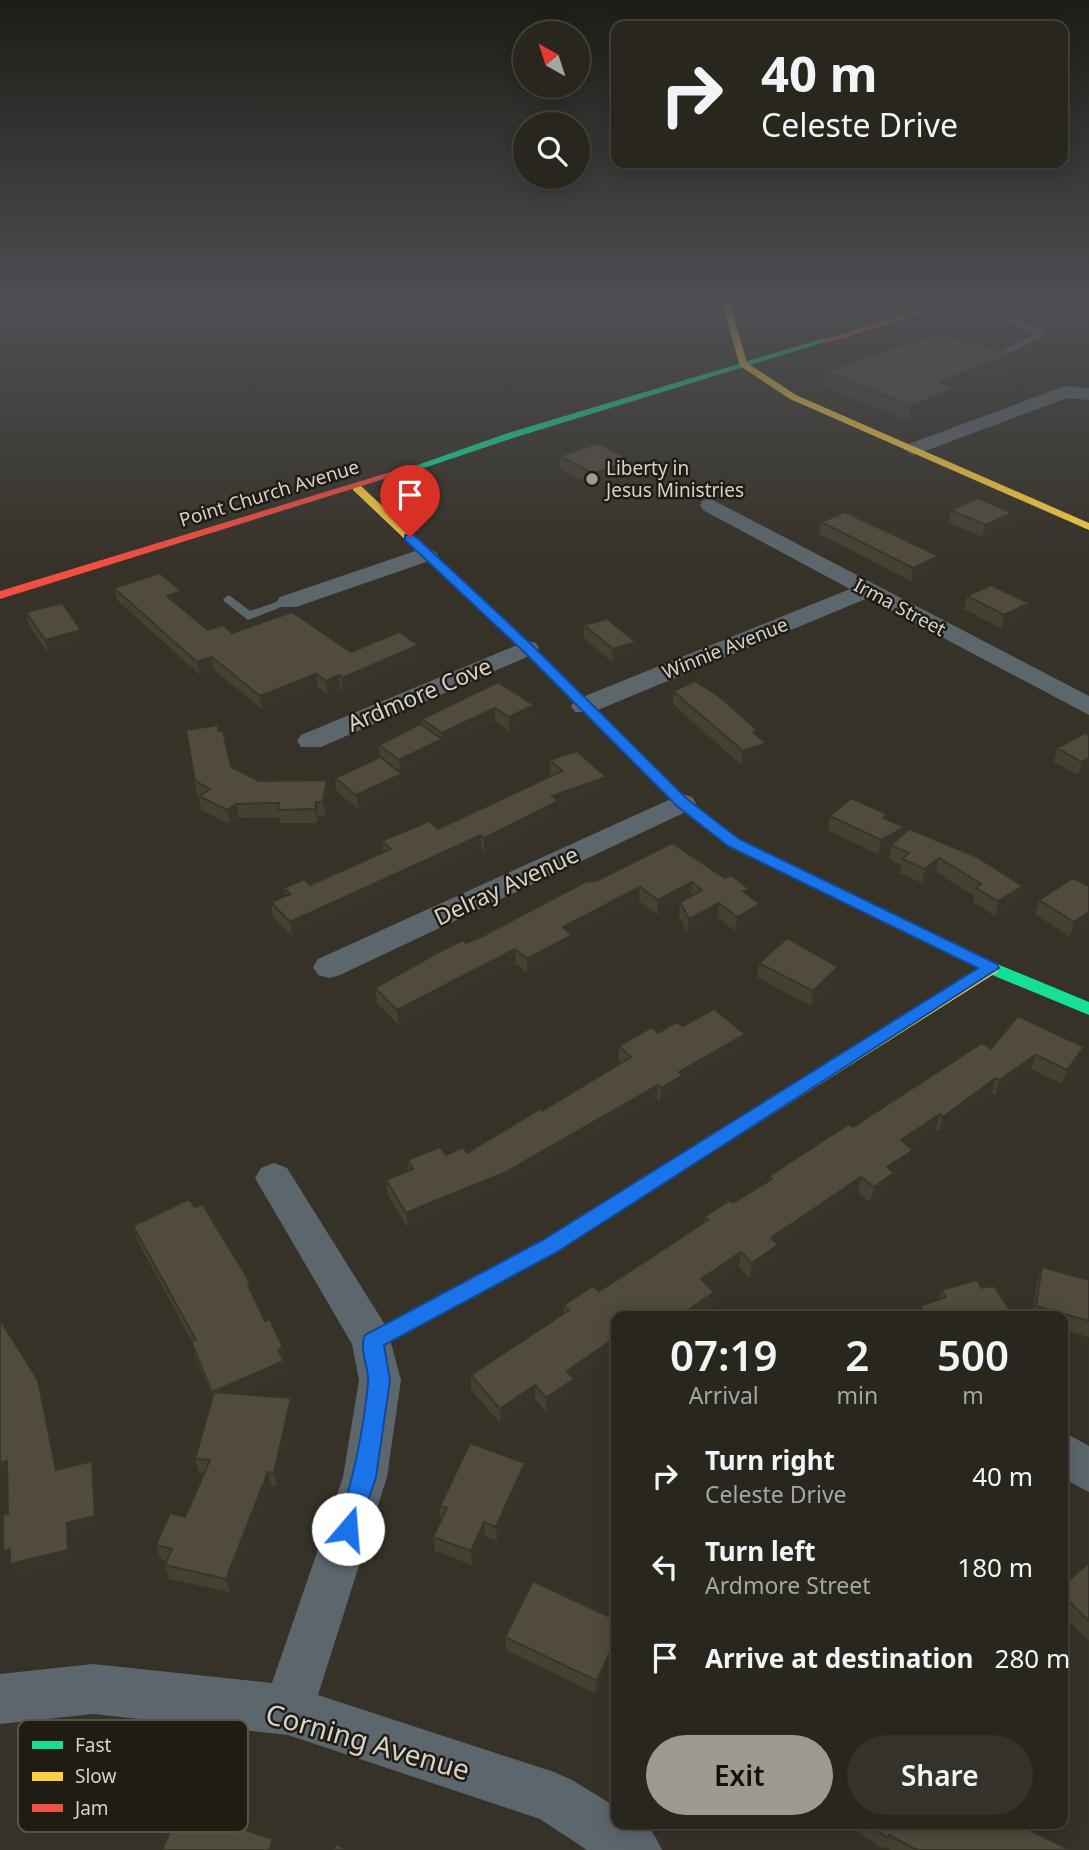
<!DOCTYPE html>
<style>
body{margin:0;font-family:"Noto Sans",sans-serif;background:#35322b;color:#f1f3f6;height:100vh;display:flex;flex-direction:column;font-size:26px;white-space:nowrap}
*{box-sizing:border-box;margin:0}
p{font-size:23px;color:#a5a5a4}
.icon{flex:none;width:38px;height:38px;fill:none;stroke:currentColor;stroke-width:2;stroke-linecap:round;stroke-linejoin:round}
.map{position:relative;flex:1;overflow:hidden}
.drawer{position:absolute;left:611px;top:1311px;width:457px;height:518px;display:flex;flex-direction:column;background:#29261e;border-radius:14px;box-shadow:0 4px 18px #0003,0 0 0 2px #45433c}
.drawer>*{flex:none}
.banner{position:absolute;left:611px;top:21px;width:457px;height:147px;border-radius:14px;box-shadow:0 4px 18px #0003,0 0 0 2px #45433c;background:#29261e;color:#f1f3f6;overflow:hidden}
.needle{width:46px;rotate:321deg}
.controls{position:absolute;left:513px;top:21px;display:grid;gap:14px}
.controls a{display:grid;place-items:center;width:77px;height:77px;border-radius:50%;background:#29261e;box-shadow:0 4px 18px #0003,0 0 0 2px #45433c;font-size:35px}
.pin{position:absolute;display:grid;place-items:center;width:60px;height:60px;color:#fff;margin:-72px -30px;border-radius:50% 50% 50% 0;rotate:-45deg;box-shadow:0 0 7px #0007}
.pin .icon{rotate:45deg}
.me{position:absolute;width:77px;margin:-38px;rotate:18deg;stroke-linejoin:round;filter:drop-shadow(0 0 5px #0008)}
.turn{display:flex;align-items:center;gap:24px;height:147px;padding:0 35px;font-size:32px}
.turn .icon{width:91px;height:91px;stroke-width:2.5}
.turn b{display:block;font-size:49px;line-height:60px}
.eta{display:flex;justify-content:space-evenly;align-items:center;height:119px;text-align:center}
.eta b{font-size:42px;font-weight:600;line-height:49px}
.cta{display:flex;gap:14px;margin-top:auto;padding:14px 35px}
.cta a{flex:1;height:80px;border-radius:42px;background:#9f9a8f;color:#111;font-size:28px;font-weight:600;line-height:80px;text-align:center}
.cta a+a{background:#35322b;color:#f1f3f6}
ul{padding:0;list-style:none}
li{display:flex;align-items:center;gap:21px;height:91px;padding:0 35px}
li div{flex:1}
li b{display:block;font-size:26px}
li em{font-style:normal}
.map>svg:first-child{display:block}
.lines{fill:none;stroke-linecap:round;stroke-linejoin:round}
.lane{fill:#5c666d;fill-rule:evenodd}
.street{fill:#5c666d;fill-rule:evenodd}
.fast{fill:#16e098;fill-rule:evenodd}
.slow{fill:#ffcf43;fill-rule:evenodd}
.jam{fill:#f24e42;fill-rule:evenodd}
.wall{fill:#464034}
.shaded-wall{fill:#39342b}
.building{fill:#514b3d;stroke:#39342b;stroke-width:2}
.route{fill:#1a73e8;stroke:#114b97;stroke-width:2}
.poi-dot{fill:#9f9a8f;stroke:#201c14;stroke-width:2.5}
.labels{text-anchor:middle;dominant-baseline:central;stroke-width:5;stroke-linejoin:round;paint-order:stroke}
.far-poi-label{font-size:19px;fill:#d7d2c7;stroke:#201c14;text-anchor:start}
.far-street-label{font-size:19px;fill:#d7d2c7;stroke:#201c14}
.street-label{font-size:23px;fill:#d7d2c7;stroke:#201c14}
.near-street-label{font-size:28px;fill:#d7d2c7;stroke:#201c14}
.key{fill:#201c14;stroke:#57534a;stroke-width:2}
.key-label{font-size:19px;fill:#d7d2c7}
</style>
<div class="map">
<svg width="1089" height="1850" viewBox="0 0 1089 1850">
<rect width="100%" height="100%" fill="#373228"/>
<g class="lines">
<path class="lane" d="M966 303H978L1042 329 1046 335 1000 358H994V354L1037 334Z
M229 595 250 611 288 598 294 602 248 620 225 602 223 599Z"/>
<path class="street" d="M1065 386 1089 388V400L1067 398 920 453 913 455 903 449 906 445Z
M711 499 1089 696V715L868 598 593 712H575L571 706 575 700 850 589 703 510 700 505 703 500Z
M427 547 438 554 435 559 296 607H280L276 602 280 597Z
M527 641 536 643 539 648 536 653 321 747H301L297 741 301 735Z
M682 794 692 797 696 803 692 809 340 975 329 978 318 975 313 967 318 959Z
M274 1163 287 1168 387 1328 401 1380 387 1477 318 1695 554 1772 572 1780 616 1807V1824C644 1824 650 1823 662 1850H587L540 1819 288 1735 93 1714 0 1724V1674L93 1664 272 1683 343 1477 359 1380 352 1344 255 1178 261 1168Z
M1062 1431 1089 1446V1492L1062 1478Z"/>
<path class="fast" d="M821 339 828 341 513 438 418 470 409 468 505 434Z
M644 761 649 762 687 800 739 839 997 964 1089 1002V1015L985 972 729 845 677 806 639 768 637 765 639 762Z"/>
<path class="slow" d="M722 303H730L747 363 796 395 1089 523V530L790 399 740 366Z
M353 486H361L531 645 649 762 651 765 649 768H639L523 651 353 490Z
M991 962 997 964 999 968 997 972 740 1135 734 1137 728 1135 725 1130 728 1125Z"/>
<path class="jam" d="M940 303H954L827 343 820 341Z
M410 466 419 468 0 599V591Z
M734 1123 740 1125 743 1130 740 1135 557 1252 379 1347 372 1350 365 1347 362 1341 365 1335 543 1240Z"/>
</g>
<path class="wall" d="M1059 303H1089V313Z
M1013 354 1010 368 956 389 954 403 908 421 824 386 825 371Z
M560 456 631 472 593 486 560 468Z
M951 510 1012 513 1009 525 982 537 949 522Z
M821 522 937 569 911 581 819 534Z
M114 588 183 604 179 605 208 630 351 652 419 645 420 658 343 691 340 689 327 694 318 687 262 709 214 670 200 675 117 600Z
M967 596 1029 603 1026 615 1001 628 964 609Z
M26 612 84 643 48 653 29 625Z
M584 625 636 642 635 656 612 662 584 638Z
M498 682 534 719 509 731 495 721 442 746 443 753 400 773 402 774 403 788 358 809 336 791 335 778 380 757 379 745 422 726V719Z
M673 691 758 736 765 757 741 765 673 704Z
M186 730 231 767 259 781 327 780 328 794 325 816H318L317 823H280L279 817 239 818 230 824 201 810 199 796 197 795Z
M1089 735V769L1078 775 1054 762 1057 748Z
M550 760 606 777 605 791 557 808V814L552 818 507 841 484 852 481 849 292 936 273 917 271 902 285 896 284 888 310 885 383 853 382 841 438 829 552 776 550 774Z
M830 816 886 819 905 827 904 834 1023 886 1019 900 995 916 973 902 974 896 936 872 922 883 900 873 901 865 889 859 891 848 878 854 828 830Z
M672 843 748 895 759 918 735 931 718 918 687 933 679 916 680 902 657 915 639 901 572 937V949L527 973 516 964 399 1025 377 1003 375 988 466 943 598 880Z
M1089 886V924L1070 937 1035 914 1039 900Z
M759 963 835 982 811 1006 757 977Z
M1018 1016 1079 1062 1062 1084 1031 1069 995 1095 992 1093 939 1131 936 1129 909 1147V1164L894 1175 891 1188 870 1202 858 1192 778 1246 776 1259 750 1278 739 1267 709 1287 713 1306 699 1316H616V1351L574 1380V1393L546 1412 535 1399 500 1423 471 1390V1375L564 1313V1305L599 1291 609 1285 704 1223V1217L733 1203 768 1181 769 1176 991 1049Z
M683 1026 743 1048 682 1084 681 1089 660 1102 657 1099 506 1186 408 1228 388 1195 386 1180 408 1170V1160L467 1153 542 1111 621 1063 619 1061V1046L658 1033Z
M133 1226 254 1298 265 1321 283 1348 286 1362 284 1363 287 1375 243 1394 294 1413 277 1487 271 1486 230 1592 169 1579 165 1565 167 1561 160 1559 156 1545 185 1517 204 1473H199L195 1459 213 1398 195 1356 191 1341H192L137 1240Z
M1042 1267 1089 1280V1337L1062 1329V1316H1032L1037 1282Z
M982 1288 1014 1316H917L920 1306 939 1300 941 1290Z
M525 1477 497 1541 485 1536 472 1565 435 1551 433 1537 441 1520 440 1506Z
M1089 1563V1640L1062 1615V1586Z
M616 1620 596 1694 506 1650 505 1637Z
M846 1824H1031L1029 1830 1070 1850H891L885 1846 883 1849Z"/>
<path class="shaded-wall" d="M1013 354 1010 368 956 389 954 403 908 421 911 406 940 382Z
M631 460V472L593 486V474Z
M1012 513 1009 525 982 537 985 525Z
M939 556 937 569 911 581 913 568Z
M181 591 183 604 169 609 167 596Z
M1029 603 1026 615 1001 628 1004 615Z
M81 630 84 643 48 653 45 640Z
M636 642 635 656 612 662 613 649Z
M419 645 420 658 343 691 342 678Z
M212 657 214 670 200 675 197 662Z
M316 674 318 687 262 709 260 696Z
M339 675 340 689 327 694 326 681Z
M534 705V719L509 731V717Z
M495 708V721L443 746 442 733Z
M442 739 443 753 400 773 399 760Z
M766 743 765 757 741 765 743 751Z
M1089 758V769L1078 775 1082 762Z
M402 774 403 788 358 809 356 795Z
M606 777 605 791 557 808V814L552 818 484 852V838L552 796Z
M327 780 328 794 325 816 323 802Z
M316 802 318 816 317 823 315 809Z
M236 804 239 818 230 824 227 810Z
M905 827 902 841 891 845V848L878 854 881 840Z
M481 835V849L292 936 290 922Z
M939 858 936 872 922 883 925 869Z
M692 882 691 897 657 915 658 900Z
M1023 886 1019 900 995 916 998 901Z
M640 887 639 901 572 937V949L527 973V959L563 927Z
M719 903 718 918 687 933 689 919Z
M760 904 759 918 735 931 737 917Z
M1089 912V924L1070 937 1074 922Z
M515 949 516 964 399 1025 397 1010Z
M838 967 835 982 811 1006 813 991Z
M745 1034 743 1048 682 1084 681 1089 660 1102 661 1088 679 1072Z
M1084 1047 1079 1062 1062 1084 1067 1070Z
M1036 1055 1031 1069 995 1095 999 1080Z
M996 1078 992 1093 939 1131 943 1117Z
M658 1085 657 1099 506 1186 408 1228 406 1213Z
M940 1114 936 1129 898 1155 901 1140Z
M913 1150 909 1164 894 1175 891 1188 870 1202 874 1187 887 1167Z
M861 1177 858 1192 778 1246 776 1259 750 1278 752 1263 771 1238Z
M741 1252 739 1267 699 1293 701 1279Z
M251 1284 254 1298 248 1285Z
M714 1292 713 1306 699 1316H680Z
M616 1337V1351L574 1380V1393L546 1412V1398L567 1371Z
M283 1348 286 1362 284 1363 287 1375 216 1406 212 1392 278 1350Z
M38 1380 43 1394 62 1484 56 1470Z
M535 1385V1399L500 1423V1409Z
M291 1398 294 1413 277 1487 274 1473Z
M7 1461 13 1475 4 1478 0 1469V1463Z
M92 1461 97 1475 100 1530 72 1537 74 1563 17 1578 10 1564 67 1523Z
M525 1463V1477L497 1541 496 1527Z
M268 1472 271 1486 230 1592 226 1579Z
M484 1522 485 1536 472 1565 471 1551Z
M10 1549 16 1563 10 1564 3 1551Z
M616 1639V1650L596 1694 597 1681Z
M1 1800 8 1812 4 1850H0Z
M273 1839 276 1850H269Z"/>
<path class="building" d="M938 333 1013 354 940 382 956 388 911 406 825 371Z
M598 443 631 460 593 474 560 456Z
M978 498 1012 513 985 525 951 510Z
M845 512 939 556 913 568 821 522Z
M160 573 181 591 167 596 208 630 223 625 232 633 292 612 351 652 399 632 419 645 342 678 339 675 326 681 316 674 260 696 212 657 197 662 114 588Z
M991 585 1029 603 1004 615 967 596Z
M62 603 81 630 45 640 26 612Z
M607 619 636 642 613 649 584 625Z
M695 681 720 697 758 731 753 732 766 743 743 751 673 691Z
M498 682 534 705 509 717 495 708 442 733 422 719Z
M420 724 442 739 399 760 379 745Z
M218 725 219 731H223L231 767 259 781 327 780 323 802H316L315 809 278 810 279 803 236 804 227 810 199 796 210 789 195 781 186 730Z
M1085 733 1089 735V758L1082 762 1057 748Z
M577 751 606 777 552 796 558 800 552 804 484 838 481 835 290 922 271 902 290 894 284 888 304 879 310 885 391 849 382 841 429 821 438 829 562 771 550 760Z
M380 757 402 774 356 795 335 778Z
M851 798 887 814 883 818 905 827 881 840 830 816Z
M909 829 975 856 1023 886 998 901 976 888 981 884 939 858 925 869 902 859 909 853 891 845Z
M672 843 725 878 731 875 749 889 743 891 760 904 737 917 719 903 689 919 680 902 702 890 692 882 658 900 640 887 563 927 572 935 527 959 515 949 397 1010 375 988 439 952 463 940 466 943 481 937 585 882 598 880Z
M1073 878 1089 886V912L1074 922 1039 900Z
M787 938 838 967 813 991 759 963Z
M714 1009 745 1034 679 1072 683 1075 661 1088 658 1085 506 1172 406 1213 386 1180 413 1169 408 1160 440 1147 446 1155 463 1147 467 1153 540 1109 542 1111 631 1057 619 1046 652 1027 658 1033 677 1022 683 1026Z
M1018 1016 1084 1047 1067 1070 1036 1055 999 1080 996 1078 943 1117 940 1114 901 1140 913 1150 887 1167 894 1173 874 1187 861 1177 771 1238 778 1245 752 1263 741 1252 701 1279 714 1292 680 1316H656L652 1311 646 1316H616V1337L567 1371 574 1379 546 1398 535 1385 500 1409 471 1375 569 1310 564 1305 593 1286 599 1291 609 1285 708 1220 704 1217 730 1200 733 1203 772 1179 769 1176 849 1124 853 1127 982 1043 991 1049Z
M189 1199 195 1207 203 1205 251 1284 248 1285 265 1321 270 1319 283 1348 278 1350 284 1361 212 1392 191 1341 196 1340 133 1226Z
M1042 1267 1089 1280V1321L1036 1306Z
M977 1280 982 1288 994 1286 1014 1316H926L920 1306 946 1297 941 1290Z
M0 1320 38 1380 56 1470 92 1461 95 1516 67 1523 68 1550 10 1564V1549L3 1551V1515L8 1514 7 1461 0 1463Z
M214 1392 291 1398 274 1473 268 1472 226 1579 165 1565 172 1549 156 1545 170 1513 185 1517 210 1460 195 1459Z
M470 1443 525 1463 496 1527 484 1522 471 1551 433 1537 447 1508 440 1506Z
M1089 1563V1621L1062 1595V1586Z
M533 1581 616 1620V1639L597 1681 505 1637Z
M181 1805 225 1820 223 1823 273 1839 269 1850H162Z
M867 1824H1031L1029 1830 1070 1850H917L889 1835 888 1838Z
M336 1844 347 1850H333Z"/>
<linearGradient id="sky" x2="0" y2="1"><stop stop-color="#1e1c16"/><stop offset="0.54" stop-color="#4d4f53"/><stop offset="1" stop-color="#4d4f53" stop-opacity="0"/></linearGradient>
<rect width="1089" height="562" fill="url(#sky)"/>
<path class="route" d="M405 535H414L532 645 687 799 739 839 997 964 999 968 557 1252 384 1345 390 1380 376 1477 356 1537 348 1540 340 1537 337 1529C353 1481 363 1434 368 1383 370 1368 358 1350 365 1335L543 1240 978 968 728 846 677 806 523 651 405 540Z"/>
<circle class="poi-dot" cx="592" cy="479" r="7"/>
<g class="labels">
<g class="far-poi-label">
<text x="606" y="468">Liberty in<tspan x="606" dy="22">Jesus Ministries</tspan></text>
</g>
<g class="far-street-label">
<text transform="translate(269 493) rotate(-17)">Point Church Avenue</text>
<text transform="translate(900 607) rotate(28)">Irma Street</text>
<text transform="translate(725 648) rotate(-22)">Winnie Avenue</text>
</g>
<g class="street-label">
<text transform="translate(419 694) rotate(-23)">Ardmore Cove</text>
<text transform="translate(506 885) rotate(-25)">Delray Avenue</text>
</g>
<g class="near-street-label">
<text transform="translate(368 1741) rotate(16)">Corning Avenue</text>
</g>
</g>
<rect x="18" y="1720" width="230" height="112" rx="10" class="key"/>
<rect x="32" y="1741" width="31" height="8" fill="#16e098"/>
<rect x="32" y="1772" width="31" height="9" fill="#ffcf43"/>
<rect x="32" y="1804" width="31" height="8" fill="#f24e42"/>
<g class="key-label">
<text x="75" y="1752">Fast</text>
<text x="75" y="1783">Slow</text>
<text x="75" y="1815">Jam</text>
</g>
</svg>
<div class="controls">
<a><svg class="needle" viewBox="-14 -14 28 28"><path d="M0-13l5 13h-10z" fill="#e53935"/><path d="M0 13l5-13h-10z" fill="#a5a5a4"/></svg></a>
<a><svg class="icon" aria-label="search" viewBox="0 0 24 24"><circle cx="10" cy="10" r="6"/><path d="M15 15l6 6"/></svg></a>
</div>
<div class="pin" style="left:410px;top:537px;background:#d93025"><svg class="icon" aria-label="arrive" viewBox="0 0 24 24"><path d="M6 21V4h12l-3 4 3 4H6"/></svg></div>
<svg class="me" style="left:348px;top:1529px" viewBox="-20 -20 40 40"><circle r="19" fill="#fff"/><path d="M0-13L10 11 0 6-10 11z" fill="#1a73e8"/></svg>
<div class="banner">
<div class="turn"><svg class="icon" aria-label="right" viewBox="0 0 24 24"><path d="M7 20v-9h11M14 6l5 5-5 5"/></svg><div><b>40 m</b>Celeste Drive</div></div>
</div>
<section class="drawer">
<div class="eta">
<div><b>07:19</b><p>Arrival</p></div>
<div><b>2</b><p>min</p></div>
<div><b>500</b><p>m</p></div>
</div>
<ul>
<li><svg class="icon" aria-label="right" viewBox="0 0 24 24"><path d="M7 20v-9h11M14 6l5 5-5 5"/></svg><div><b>Turn right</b><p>Celeste Drive</p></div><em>40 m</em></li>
<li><svg class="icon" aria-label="left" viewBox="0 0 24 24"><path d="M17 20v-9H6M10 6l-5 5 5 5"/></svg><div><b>Turn left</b><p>Ardmore Street</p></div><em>180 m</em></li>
<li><svg class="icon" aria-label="arrive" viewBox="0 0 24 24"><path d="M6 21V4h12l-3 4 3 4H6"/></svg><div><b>Arrive at destination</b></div><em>280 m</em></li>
</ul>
<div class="cta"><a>Exit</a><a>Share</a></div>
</section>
</div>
